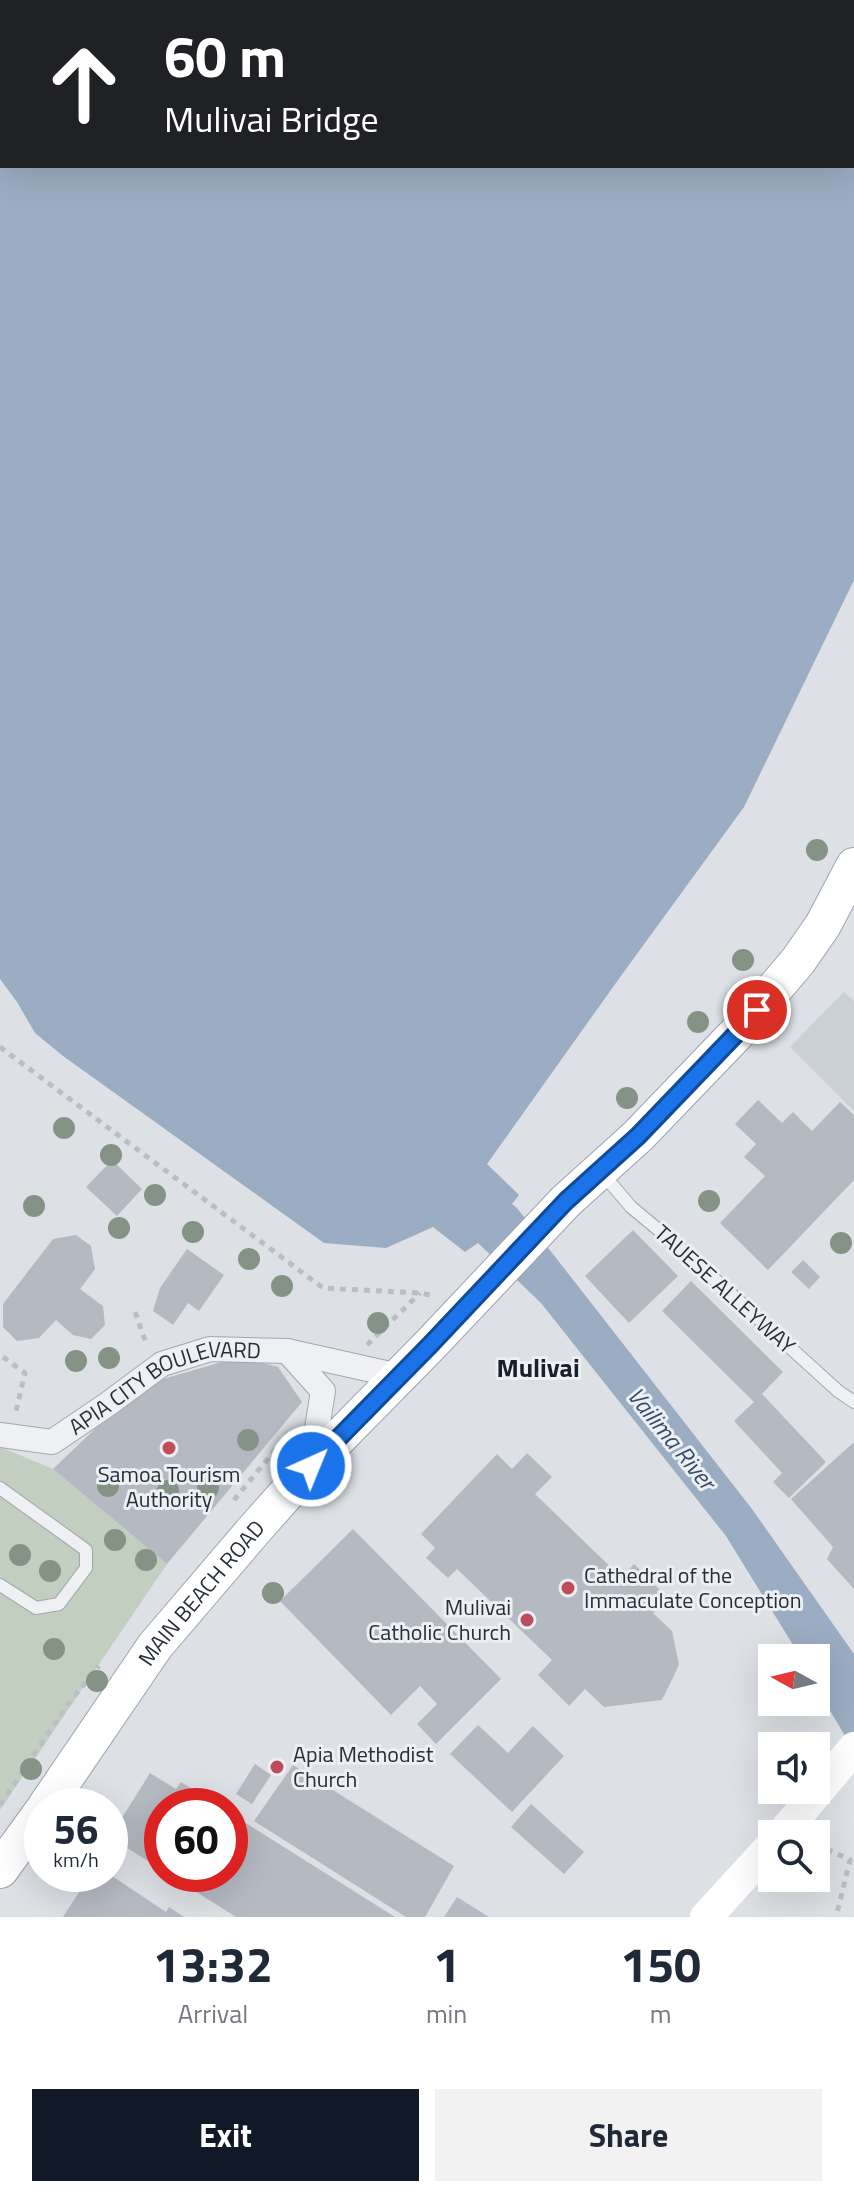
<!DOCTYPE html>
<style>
body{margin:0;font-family:"Titillium Web",sans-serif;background:#f2f2f3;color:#1f2937;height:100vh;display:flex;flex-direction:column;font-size:30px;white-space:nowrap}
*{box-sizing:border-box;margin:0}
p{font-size:26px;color:#747a83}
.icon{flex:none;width:44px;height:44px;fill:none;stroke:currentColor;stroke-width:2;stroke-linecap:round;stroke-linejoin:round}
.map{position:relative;height:1917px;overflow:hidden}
.side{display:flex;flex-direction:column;background:#fff;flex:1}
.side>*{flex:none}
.top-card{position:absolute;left:0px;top:0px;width:854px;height:168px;box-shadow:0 8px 32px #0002;background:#202124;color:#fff;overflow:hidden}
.needle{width:52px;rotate:278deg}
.buttons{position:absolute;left:758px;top:1644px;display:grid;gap:16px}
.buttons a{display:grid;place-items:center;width:72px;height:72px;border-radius:0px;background:#fff;box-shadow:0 8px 32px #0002;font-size:40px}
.speed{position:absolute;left:24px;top:1788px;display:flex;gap:16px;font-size:40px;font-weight:700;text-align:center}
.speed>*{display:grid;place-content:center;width:104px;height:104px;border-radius:50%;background:#fff;box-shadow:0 8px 32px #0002;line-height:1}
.speed small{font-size:20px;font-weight:400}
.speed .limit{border:12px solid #d22;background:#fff;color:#111}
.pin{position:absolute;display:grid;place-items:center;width:68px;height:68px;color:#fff;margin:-34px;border:4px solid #fff;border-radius:50%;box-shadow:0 2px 8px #0007}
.me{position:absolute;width:88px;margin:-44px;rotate:44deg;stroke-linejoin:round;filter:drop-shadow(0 0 6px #0008)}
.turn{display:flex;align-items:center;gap:28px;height:168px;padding:0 32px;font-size:36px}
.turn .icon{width:104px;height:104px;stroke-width:2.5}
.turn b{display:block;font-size:56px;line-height:68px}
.eta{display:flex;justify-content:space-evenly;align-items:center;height:136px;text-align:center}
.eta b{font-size:48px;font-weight:700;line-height:56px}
.button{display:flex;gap:16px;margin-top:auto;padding:16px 32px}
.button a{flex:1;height:92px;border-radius:0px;background:#111827;color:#fff;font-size:32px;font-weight:700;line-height:92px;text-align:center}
.button a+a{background:#f2f2f3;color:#1f2937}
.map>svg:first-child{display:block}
.built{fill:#cbcfd6}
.green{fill:#c2cebf}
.water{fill:#9badc2;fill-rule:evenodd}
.building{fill:#b5b9c1}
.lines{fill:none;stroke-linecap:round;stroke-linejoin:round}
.lane-casing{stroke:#a3a7ae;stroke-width:14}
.street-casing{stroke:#a3a7ae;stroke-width:26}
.primary-casing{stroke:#9da4af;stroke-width:38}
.path{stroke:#bbbec4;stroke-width:5;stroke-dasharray:6 6;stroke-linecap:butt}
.lane{stroke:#eff0f4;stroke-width:12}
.street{stroke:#eff0f4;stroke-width:24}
.secondary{stroke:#fff;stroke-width:32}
.primary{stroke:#fff;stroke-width:36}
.tree{fill:#849385}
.route-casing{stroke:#114b97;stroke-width:20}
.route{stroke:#1a73e8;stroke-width:14}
.poi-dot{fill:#bf4c5b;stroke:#eceff3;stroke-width:3}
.labels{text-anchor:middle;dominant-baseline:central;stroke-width:6;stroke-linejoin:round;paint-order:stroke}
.street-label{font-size:22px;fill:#282e3a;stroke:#eceff3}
.poi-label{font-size:22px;fill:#282e3a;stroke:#eceff3;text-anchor:start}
.water-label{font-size:24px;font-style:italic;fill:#364c69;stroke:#eceff3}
.quarter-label{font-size:26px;font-weight:bold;fill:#1a1f2b;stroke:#eceff3}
</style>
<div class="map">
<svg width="854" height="1917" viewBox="0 0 854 1917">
<rect width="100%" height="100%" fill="#dde0e5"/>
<path class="built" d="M844 992 854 1001V1111L790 1047Z"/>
<path class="green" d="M0 1447 53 1469 167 1564 0 1810Z"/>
<path class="water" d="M0 0H854V580L744 807 618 980 487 1164 519 1195 512 1204 517 1208 752 1509 854 1654V1751L816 1687V1658H801L726 1536 541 1303 478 1243 465 1252 433 1227 386 1248 324 1243 63 1056 35 1033 17 1002 0 979ZM2 2H852V166H2Z"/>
<path class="building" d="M758 1100 782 1123 793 1112 812 1131 840 1102 854 1115V1180L768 1270 720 1223 765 1176 744 1157 756 1144 735 1124Z
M112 1160 142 1189 117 1216 86 1187Z
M633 1230 678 1276 629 1323 585 1276Z
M76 1235 91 1246 95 1269 80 1289 103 1306 105 1325 91 1339 73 1335 56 1320 39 1338 17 1341 3 1327V1304L53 1239Z
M187 1249 224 1275 199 1311 188 1303 173 1325 153 1311 160 1288Z
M803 1260 820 1277 809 1289 791 1272Z
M691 1281 783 1372 762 1394 826 1462 789 1498 773 1482 782 1473 734 1421 754 1402 662 1311Z
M239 1357 278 1367 302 1402 167 1564 53 1469 97 1427 163 1379Z
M853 1443 854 1444V1589L827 1559 833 1547 791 1499Z
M527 1453 552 1477 535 1494 622 1578 634 1564 668 1598 653 1613 672 1631 679 1665 662 1700 604 1707 585 1689 569 1706 538 1675 552 1660 457 1569 448 1578 426 1558 435 1548 421 1534 497 1454 512 1469Z
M353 1529 501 1679 436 1744 417 1724 437 1704 420 1686 391 1715 280 1601Z
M478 1725 508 1753 533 1726 564 1756 512 1812 450 1754Z
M255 1764 271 1775 252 1804 236 1794Z
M293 1765 454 1866 425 1917H406L254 1821Z
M150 1773 176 1789 181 1782 219 1806H162V1870L110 1837Z
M531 1804 584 1852 564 1874 511 1827Z
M230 1813 395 1917H236L168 1874H230Z
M91 1874H109L166 1912 169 1907 184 1917H63Z
M457 1897 489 1917H444Z"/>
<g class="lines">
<g class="lane-casing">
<path id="lane" d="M602 1173 631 1207 678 1246 838 1391 854 1402
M0 1488 86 1550V1568L59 1604 36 1608 0 1585"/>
</g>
<g class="street-casing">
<g id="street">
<path d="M287 1351 323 1391 311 1466"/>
<path id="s1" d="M0 1435 52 1442 108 1404 162 1364 210 1349 287 1351 399 1376"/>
</g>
</g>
<g class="primary-casing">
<g id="primary">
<path id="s2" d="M46 1806 155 1646 254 1530 311 1466 430 1345 566 1201 638 1136 736 1034 798 961 823 925 854 866"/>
<path d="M0 1870 42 1812"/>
</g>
</g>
<path class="path" d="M0 1047 323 1288 420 1293 434 1296
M135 1312 147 1346
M367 1345 420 1293
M3 1357 25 1373 16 1411
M234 1500 289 1433
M0 1805 68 1704 99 1666
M816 1844 850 1860 836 1917"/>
<use href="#lane" class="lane"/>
<use href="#street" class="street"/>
<path class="secondary" d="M782 1834 854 1748
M706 1917 772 1845"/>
<use href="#primary" class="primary"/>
</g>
<g class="tree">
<circle cx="817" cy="850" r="11"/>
<circle cx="743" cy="960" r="11"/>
<circle cx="698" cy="1022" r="11"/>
<circle cx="627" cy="1098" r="11"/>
<circle cx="64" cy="1128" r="11"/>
<circle cx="111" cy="1155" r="11"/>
<circle cx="155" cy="1195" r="11"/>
<circle cx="709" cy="1201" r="11"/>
<circle cx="34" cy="1206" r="11"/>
<circle cx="119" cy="1228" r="11"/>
<circle cx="193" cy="1232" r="11"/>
<circle cx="841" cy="1243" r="11"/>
<circle cx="249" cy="1259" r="11"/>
<circle cx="282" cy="1286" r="11"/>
<circle cx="378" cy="1323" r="11"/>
<circle cx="109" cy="1358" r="11"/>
<circle cx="76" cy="1361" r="11"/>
<circle cx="248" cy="1440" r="11"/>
<circle cx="108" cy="1486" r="11"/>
<circle cx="208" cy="1488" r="11"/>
<circle cx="168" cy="1491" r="11"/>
<circle cx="115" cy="1540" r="11"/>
<circle cx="20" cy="1555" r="11"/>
<circle cx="146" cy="1560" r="11"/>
<circle cx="50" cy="1571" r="11"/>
<circle cx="273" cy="1593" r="11"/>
<circle cx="54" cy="1649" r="11"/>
<circle cx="97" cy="1681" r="11"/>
<circle cx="31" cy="1769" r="11"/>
</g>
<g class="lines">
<g class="route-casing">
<path id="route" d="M311 1466 430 1345 566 1201 638 1136 736 1034 757 1010"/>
</g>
<use href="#route" class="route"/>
</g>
<g class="poi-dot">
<circle cx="169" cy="1448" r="8"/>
<circle cx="568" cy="1588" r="8"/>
<circle cx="527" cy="1620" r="8"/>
<circle cx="277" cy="1767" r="8"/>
</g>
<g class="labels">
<g class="street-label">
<text transform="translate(725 1289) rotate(42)">TAUESE ALLEYWAY</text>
<text stroke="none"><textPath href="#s1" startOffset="182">APIA CITY BOULEVARD</textPath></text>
<text stroke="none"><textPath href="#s2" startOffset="264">MAIN BEACH ROAD</textPath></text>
</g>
<g class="poi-label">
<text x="169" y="1474" text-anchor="middle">Samoa Tourism<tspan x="169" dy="25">Authority</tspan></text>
<text x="584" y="1575">Cathedral of the<tspan x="584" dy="25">Immaculate Conception</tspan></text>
<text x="511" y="1607" text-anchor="end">Mulivai<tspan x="511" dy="25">Catholic Church</tspan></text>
<text x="293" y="1754">Apia Methodist<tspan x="293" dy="25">Church</tspan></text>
</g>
<g class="water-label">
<text transform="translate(672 1438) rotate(51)">Vailima River</text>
</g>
<g class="quarter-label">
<text x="538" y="1367">Mulivai</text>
</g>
</g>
</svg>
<div class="buttons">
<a><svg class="needle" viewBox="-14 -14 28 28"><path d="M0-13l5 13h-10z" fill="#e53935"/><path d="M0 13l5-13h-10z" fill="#747a83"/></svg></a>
<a><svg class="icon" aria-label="sound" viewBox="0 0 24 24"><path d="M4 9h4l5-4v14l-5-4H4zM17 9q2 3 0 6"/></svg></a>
<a><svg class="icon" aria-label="search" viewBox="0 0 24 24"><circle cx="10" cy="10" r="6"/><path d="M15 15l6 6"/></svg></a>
</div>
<div class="speed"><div>56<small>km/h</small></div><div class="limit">60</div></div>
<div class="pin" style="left:757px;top:1010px;background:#d93025"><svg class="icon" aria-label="arrive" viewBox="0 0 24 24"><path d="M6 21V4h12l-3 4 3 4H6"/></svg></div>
<svg class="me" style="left:311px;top:1466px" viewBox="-20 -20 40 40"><circle r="17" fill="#1a73e8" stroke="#fff" stroke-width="3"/><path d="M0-11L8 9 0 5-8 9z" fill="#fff"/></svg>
<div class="top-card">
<div class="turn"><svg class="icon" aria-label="ahead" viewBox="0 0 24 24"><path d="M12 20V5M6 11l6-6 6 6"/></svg><div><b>60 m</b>Mulivai Bridge</div></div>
</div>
</div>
<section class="side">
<div class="eta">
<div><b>13:32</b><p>Arrival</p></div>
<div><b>1</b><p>min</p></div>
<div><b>150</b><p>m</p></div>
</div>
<div class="button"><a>Exit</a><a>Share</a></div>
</section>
